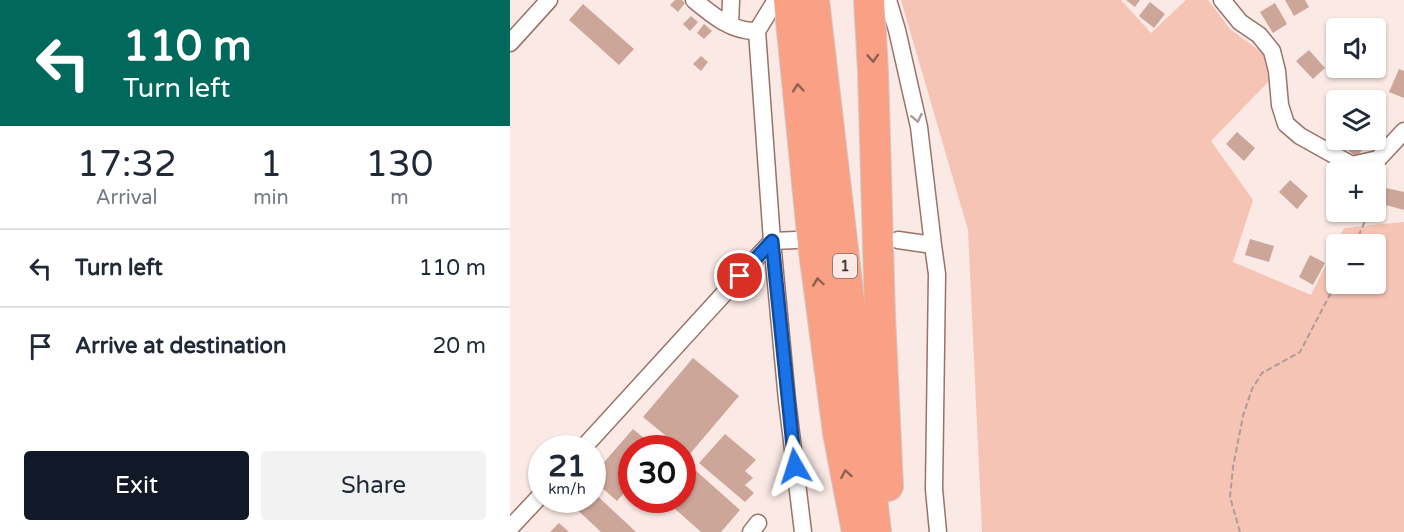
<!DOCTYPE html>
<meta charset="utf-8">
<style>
body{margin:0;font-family:"Varela Round",sans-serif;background:#f2f2f3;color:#1f2937;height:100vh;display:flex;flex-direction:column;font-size:22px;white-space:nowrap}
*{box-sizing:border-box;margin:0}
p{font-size:20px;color:#747a83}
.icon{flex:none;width:33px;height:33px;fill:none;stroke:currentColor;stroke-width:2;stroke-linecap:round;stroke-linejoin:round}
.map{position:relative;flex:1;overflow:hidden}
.details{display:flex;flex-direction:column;background:#fff;width:510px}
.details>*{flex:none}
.guide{background:#00695c;color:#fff;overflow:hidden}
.controls{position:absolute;left:816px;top:18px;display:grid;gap:12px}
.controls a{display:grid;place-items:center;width:60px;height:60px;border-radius:6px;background:#fff;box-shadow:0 2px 4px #0004;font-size:30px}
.speed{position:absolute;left:18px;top:435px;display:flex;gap:12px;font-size:30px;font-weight:700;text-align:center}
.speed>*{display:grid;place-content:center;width:78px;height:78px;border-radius:50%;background:#fff;box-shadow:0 2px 4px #0004;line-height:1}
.speed small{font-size:15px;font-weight:400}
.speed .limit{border:9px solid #d22;background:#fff;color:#111}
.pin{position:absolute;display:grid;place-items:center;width:51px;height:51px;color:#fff;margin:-26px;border:3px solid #fff;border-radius:50%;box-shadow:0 2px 6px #0007}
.me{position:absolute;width:66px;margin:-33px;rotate:354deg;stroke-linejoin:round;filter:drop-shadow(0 0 4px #0008)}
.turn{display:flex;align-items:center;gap:21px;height:126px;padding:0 24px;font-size:27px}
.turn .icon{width:78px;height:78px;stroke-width:2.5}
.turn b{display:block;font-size:42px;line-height:51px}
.eta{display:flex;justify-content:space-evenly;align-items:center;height:102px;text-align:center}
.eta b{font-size:36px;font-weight:600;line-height:42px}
.action{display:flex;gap:12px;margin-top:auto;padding:12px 24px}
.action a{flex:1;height:69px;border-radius:6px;background:#111827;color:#fff;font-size:24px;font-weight:600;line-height:69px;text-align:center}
.action a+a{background:#f2f2f3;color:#1f2937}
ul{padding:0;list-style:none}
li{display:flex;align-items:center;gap:18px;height:78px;padding:0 24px;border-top:2px solid #e0e1e3}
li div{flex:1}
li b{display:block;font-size:22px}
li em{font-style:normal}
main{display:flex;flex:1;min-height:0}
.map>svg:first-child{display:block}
.green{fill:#f5c4b5;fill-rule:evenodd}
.building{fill:#cda69a}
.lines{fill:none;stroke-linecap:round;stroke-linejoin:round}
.street-casing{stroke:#987368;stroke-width:19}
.highway-casing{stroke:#cfcbca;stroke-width:32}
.path{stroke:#ad9d98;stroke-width:2;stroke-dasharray:6 3;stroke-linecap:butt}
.street{stroke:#fff;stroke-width:16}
.highway{stroke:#f9a085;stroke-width:30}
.oneway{stroke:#8e6153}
.oneway2{stroke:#a39b98}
.route-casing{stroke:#114b97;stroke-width:15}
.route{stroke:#1a73e8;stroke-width:10}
.labels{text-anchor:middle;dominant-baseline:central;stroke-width:5;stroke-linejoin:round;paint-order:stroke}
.shield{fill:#fae9e4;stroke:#7d6c67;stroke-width:1.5}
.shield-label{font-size:15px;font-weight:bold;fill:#473732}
</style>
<main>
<section class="details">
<div class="guide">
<div class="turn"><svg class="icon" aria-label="left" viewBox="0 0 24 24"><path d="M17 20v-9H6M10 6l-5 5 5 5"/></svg><div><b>110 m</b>Turn left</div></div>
</div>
<div class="eta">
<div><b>17:32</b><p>Arrival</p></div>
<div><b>1</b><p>min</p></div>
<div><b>130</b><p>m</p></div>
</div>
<ul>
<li><svg class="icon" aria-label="left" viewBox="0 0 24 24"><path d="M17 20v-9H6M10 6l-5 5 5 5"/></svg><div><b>Turn left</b></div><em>110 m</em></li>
<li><svg class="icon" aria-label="arrive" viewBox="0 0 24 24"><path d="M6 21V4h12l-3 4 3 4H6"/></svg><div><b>Arrive at destination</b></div><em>20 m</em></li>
</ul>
<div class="action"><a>Exit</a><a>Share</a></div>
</section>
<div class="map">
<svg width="894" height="532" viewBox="0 0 894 532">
<rect width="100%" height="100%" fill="#fae9e4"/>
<path class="green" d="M391 0H611L641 33 676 0H698L720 29 754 54 759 81 701 141 743 200 723 262 801 295 834 228 894 222V532H472L458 230ZM826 244H866V284H826Z"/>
<path class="building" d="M165 0H172L175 3 168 12 160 5Z
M616 0H630L625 7Z
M775 0H795L799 7 784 16Z
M640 2 655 14 644 28 629 16Z
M765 3 777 24 763 33 750 12Z
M73 4 124 49 109 65 59 20Z
M181 16 188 22 180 31 173 24Z
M194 24 202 31 194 39 187 33Z
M799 50 815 68 803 79 786 61Z
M191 56 198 62 191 71 183 64Z
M889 69 894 71V98L879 92Z
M829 93 838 100H826V113L818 105Z
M727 132 745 148 734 161 716 144Z
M829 140H851L857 145 846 157 828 141Z
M780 180 798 196 787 209 769 192Z
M876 188 894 192V210L872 204Z
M740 239 764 246 759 262 735 255Z
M800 255 815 263 803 285 789 277Z
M183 358 229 396 179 455 133 417Z
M123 429 146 448H122V484L107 501 82 479V476Z
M215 434 246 460 235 471 243 478 235 485 244 493 235 502 189 463Z
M184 469 230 510 211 532H191L155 500H172V481Z
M82 491 126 532H91L60 503 63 500H82Z
M49 523 59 532H40Z"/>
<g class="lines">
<g class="street-casing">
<path id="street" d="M184 0C202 15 222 32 247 31
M266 0 247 31 262 241 277 400 293 532
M378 0 387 30 409 127 423 245
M712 0 730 22 749 35 762 51 767 71 770 105 776 124 790 136 842 165 868 159 894 131
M220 25 221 0
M0 43 39 0
M388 240 423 245 427 274 424 489 428 532
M73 448 262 241 286 240
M0 528 32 494
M241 532 248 523"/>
</g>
<g class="highway-casing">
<path id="highway" d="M279 0 303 244 328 433 347 532
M304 0 366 532
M359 0 363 71 370 315 378 486"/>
</g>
<path class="path" d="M866 192 868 174
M845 244 859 212
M730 532 720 497 723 467 733 416 742 389 752 373 790 352 826 283"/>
<use href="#street" class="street"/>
<use href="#highway" class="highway"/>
</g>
<defs><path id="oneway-chevron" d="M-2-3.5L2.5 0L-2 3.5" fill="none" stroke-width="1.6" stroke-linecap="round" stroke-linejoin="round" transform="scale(1.5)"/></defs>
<g class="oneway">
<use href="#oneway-chevron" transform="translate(363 58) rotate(86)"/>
<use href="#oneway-chevron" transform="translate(288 88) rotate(-95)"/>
<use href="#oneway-chevron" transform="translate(308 282) rotate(-98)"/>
<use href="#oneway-chevron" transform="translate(336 474) rotate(-100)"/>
</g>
<use class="oneway2" href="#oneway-chevron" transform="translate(407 118) rotate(78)"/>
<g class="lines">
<g class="route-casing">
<path id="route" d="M230 276 262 241 285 466"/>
</g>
<use href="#route" class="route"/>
</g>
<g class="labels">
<rect class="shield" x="323" y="254" width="24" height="24" rx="4.5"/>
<g class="shield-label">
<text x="335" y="266">1</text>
</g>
</g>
</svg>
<div class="controls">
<a><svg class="icon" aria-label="sound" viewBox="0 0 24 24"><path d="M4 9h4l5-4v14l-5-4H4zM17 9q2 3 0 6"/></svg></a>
<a><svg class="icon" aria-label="layers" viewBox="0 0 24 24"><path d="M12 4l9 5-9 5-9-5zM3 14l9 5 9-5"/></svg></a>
<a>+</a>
<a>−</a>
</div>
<div class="speed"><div>21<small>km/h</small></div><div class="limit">30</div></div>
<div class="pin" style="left:230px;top:276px;background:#d93025"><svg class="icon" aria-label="arrive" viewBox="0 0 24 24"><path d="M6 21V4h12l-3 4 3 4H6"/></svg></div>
<svg class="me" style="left:285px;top:466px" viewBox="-20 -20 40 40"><path d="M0-17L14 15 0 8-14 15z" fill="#1a73e8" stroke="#fff" stroke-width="4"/></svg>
</div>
</main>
